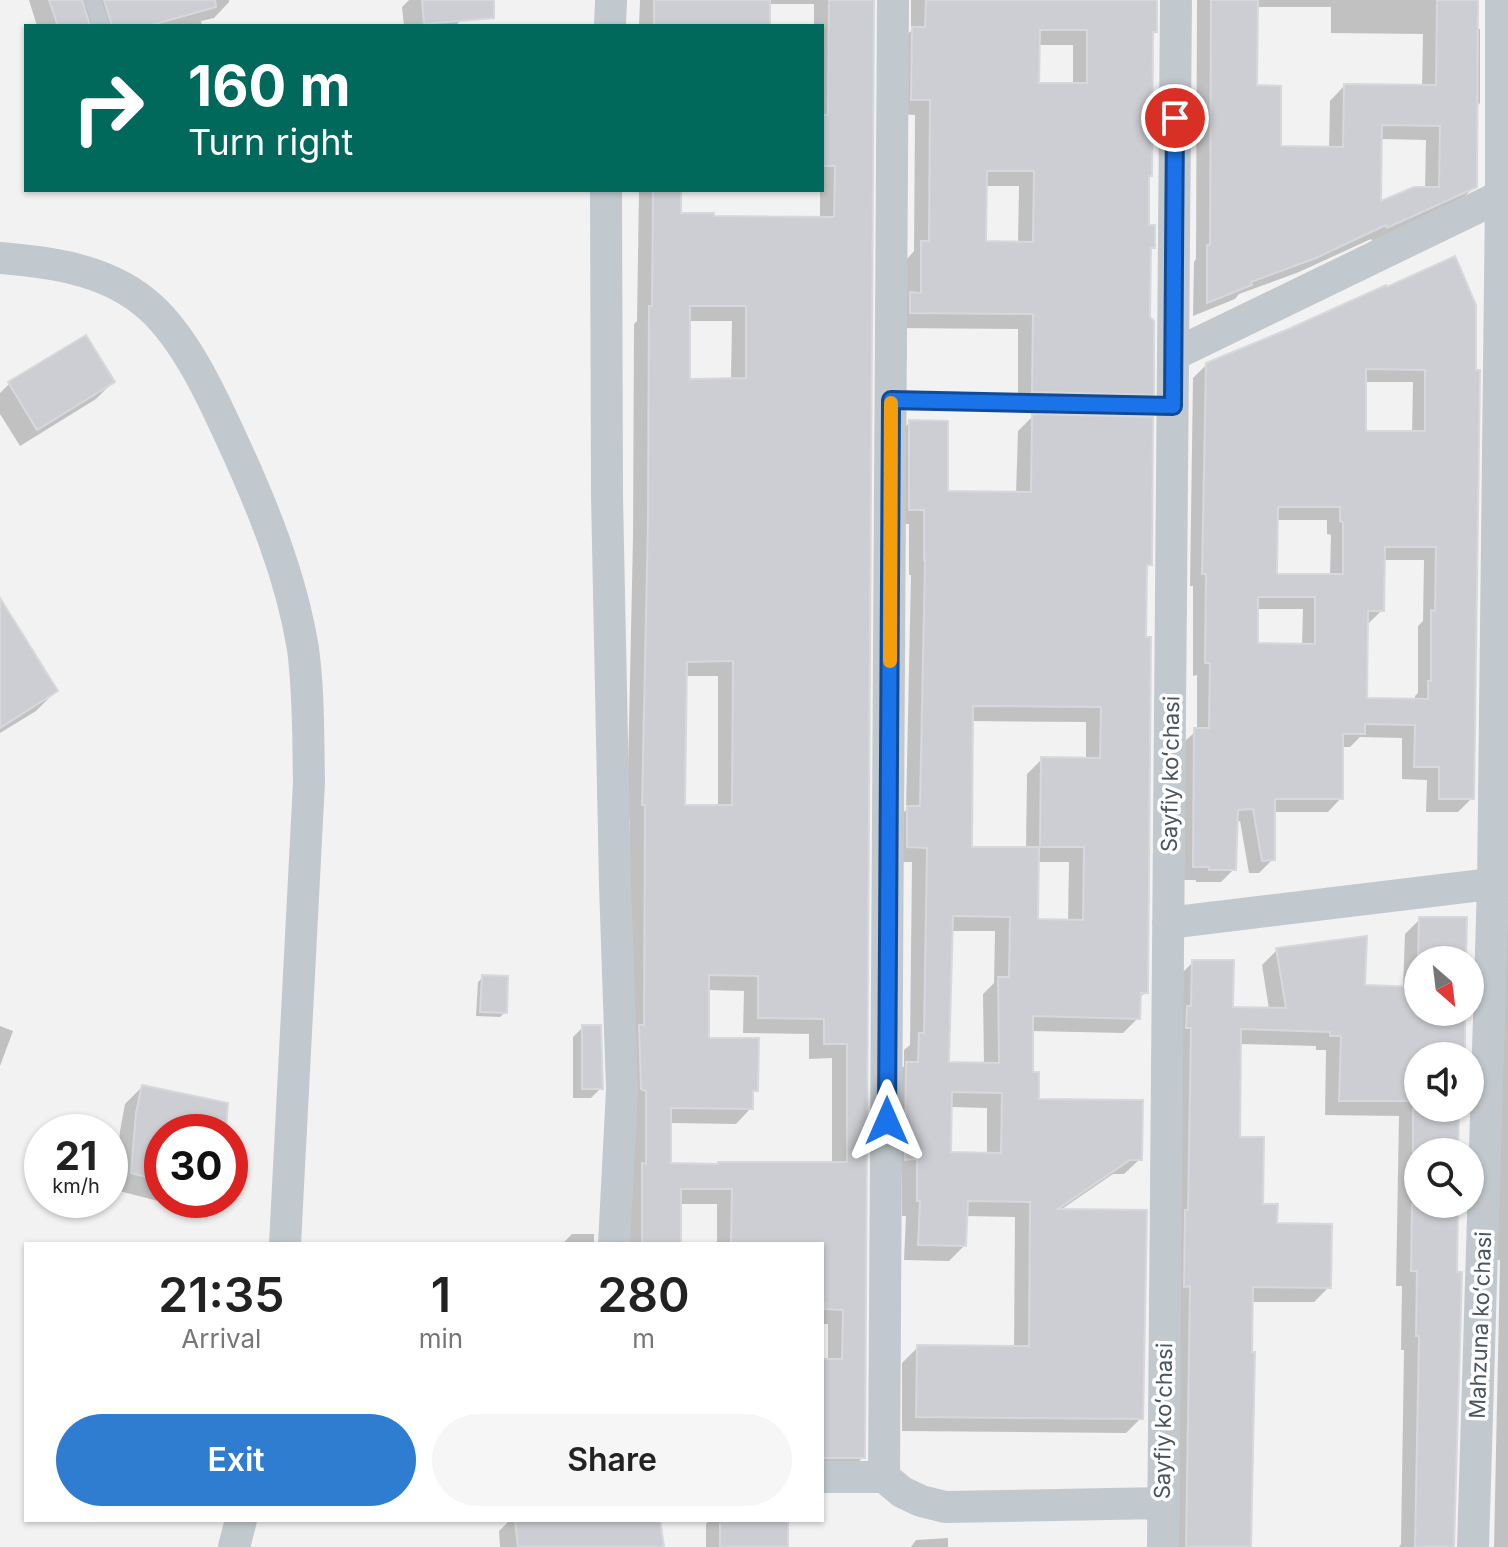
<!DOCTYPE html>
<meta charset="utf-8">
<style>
body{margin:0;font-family:Inter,sans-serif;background:#f6f6f6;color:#222;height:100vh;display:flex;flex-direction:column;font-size:30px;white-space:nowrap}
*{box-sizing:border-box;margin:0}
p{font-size:26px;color:#767676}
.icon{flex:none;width:44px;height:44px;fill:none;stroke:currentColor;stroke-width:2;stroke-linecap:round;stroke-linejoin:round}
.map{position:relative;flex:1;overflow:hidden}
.drawer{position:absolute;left:24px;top:1242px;width:800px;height:280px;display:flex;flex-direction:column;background:#fff;border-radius:0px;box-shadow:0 2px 6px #0004}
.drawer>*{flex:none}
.guide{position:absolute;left:24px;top:24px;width:800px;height:168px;border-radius:0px;box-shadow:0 2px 6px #0004;background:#00695c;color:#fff;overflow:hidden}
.needle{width:52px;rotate:152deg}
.fabs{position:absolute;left:1404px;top:946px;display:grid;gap:16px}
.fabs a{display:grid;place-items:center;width:80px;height:80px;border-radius:50%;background:#fff;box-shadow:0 2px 6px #0004;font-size:40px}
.speed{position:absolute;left:24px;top:1114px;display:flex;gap:16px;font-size:40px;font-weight:700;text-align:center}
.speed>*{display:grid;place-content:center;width:104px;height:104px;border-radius:50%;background:#fff;box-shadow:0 2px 6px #0004;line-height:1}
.speed small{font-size:20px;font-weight:400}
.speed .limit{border:12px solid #d22;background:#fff;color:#111}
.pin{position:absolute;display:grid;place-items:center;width:68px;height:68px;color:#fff;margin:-34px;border:4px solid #fff;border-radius:50%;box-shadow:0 2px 8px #0007}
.me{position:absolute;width:88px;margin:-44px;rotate:0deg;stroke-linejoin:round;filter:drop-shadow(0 0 6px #0008)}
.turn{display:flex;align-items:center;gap:28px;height:168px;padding:0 32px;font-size:36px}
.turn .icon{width:104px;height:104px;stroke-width:2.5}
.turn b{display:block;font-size:56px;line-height:68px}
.eta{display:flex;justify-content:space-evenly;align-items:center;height:136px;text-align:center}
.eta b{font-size:48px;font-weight:600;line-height:56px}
.primary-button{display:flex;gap:16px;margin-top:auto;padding:16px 32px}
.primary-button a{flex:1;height:92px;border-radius:48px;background:#2e7dd1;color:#fff;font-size:32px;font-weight:600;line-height:92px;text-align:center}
.primary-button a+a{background:#f6f6f6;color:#222}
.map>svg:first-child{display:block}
.shadow{fill:#0003;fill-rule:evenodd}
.building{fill:#ccced3;stroke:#d6d8dc;stroke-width:2;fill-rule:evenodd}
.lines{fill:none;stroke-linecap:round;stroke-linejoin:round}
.lane{stroke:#c1c9ce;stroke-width:16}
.street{stroke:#c1c9ce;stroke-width:32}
.route-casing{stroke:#114b97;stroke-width:20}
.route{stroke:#1a73e8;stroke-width:14}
.slow{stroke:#f59e0b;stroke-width:14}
.labels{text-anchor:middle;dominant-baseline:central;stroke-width:7;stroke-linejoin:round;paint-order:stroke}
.street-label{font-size:22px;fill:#4b555d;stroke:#fff}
</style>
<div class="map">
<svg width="1508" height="1547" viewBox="0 0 1508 1547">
<rect width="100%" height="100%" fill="#f3f2f2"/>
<path class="shadow" d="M29 0H229V2L214 18 201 21 202 26H37Z
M409 0H461L462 19 455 26H404L402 7Z
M640 0H872L863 1457 848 1473H822V1361H828V1324H822V1244H717V1204H679V1236H682V1244H626L630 820H627L633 537 634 324 637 321 639 190H679V215L712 218 820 219V190H822V26H814V4H768V26H639ZM688 321H732L731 380 688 381ZM685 676H718V807H682ZM707 990 744 991 743 1033 809 1034V1059L832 1058V1164L669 1165V1123L736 1124 751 1108V1095L756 1090 707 1040Z
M911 0H1156L1155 31 1151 35 1147 178V227L1153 247 1149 252 1152 394 1136 409 1018 407V329L895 328 907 259 914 251 915 115 897 114V44L911 31ZM1038 45H1073V85H1037ZM985 186H1019L1018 244 984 243Z
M1197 0H1476L1475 29H1480V103L1474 109 1475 186 1460 201 1372 241 1371 239 1299 272 1239 294 1235 299 1193 316 1194 262 1196 259ZM1256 7H1331V33L1423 34 1422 87 1344 86 1330 101 1329 149 1279 148 1255 87ZM1380 139 1426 140 1425 189 1379 204Z
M1454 259 1472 798 1458 812H1426L1427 780 1402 779V738L1360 737 1350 747H1341V798L1328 812H1273V859L1259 873H1249L1240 821 1235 822 1234 869 1221 882H1196V880H1181L1182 744 1197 730V675L1193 676V586H1190L1193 378 1207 364ZM1364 382H1413L1412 433H1364ZM1276 520H1327V534L1331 535 1330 576H1275ZM1383 560H1424L1423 621 1418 626V693L1415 696V701L1365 700 1366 624H1368L1382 610ZM1256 609H1303L1302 646 1256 645Z
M113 382 96 399 20 446 0 414V393L9 384Z
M1033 416 1150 564 1145 569 1146 992 1139 998 1138 1018 1123 1033 1031 1031V1074L1037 1101 1140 1159 1124 1174H1113L1059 1211 1141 1418 1126 1433 902 1431V1363L918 1347 1014 1348 1015 1217 965 1216 964 1246 949 1261 904 1260 906 1216H902V1173L890 1174 891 1079 904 1066V1050L910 1045 912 862H892V824L906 810 911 575H909V524L894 525 895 438 910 422 946 493 1016 494 1018 431ZM971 721 1086 722V760L1042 759 1027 774 1026 849H970ZM1037 862H1069L1068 922 1036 921ZM951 931H995L994 983 983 994 984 1065 947 1064ZM950 1107 987 1108V1155L949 1154Z
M0 602 56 691 36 711 0 733Z
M1420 919 1464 960H1418V1012H1463V1056H1418V1108H1457V1152H1418V1204H1456L1453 1547H1399L1401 1544 1404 1350H1401L1402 1286H1396L1399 1116 1325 1115 1326 1050H1316V1046L1239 1044 1238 1139 1261 1206 1329 1287 1314 1302H1251L1249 1547H1171L1178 977 1193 962 1231 1009H1269L1262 965 1277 950 1363 987 1403 988 1405 934Z
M1508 920V1547H1494L1500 1260H1497L1500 928Z
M483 977 505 1012 500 1017 476 1016 478 982Z
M0 1026 13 1031 0 1066Z
M583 1027 601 1088 591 1098H573V1037Z
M142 1087 224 1132H162V1200H215L202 1212 115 1190 120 1131 125 1104Z
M572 1234H594V1244H562Z
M510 1520H658L662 1547H500L499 1531Z
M710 1520H786V1547H706V1524Z
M948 1538V1547H911L916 1540Z"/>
<path class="building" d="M49 0H82L90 26H58Z
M104 0H215L216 7 148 26H112Z
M422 0H494V18L424 24Z
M654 0H770V26H654Z
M829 0H874L865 1458H822V1359H842L843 1310 825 1309V1304H822V1244H731L732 1189H681V1244H642V1163L646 1164V1091L641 1089 639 1025H644L645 805H642L648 520 649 306H652L653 190H681V213H714V216L834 217 835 166H822V115H828ZM690 306H746V378L690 379ZM733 661 732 805H685L687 662ZM709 975 758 976V1018L824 1019V1044H847V1162H718V1164L671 1163V1108L753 1109V1091H758L759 1038H709Z
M926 0H1157V32H1153L1152 176H1149V225H1155V248H1151L1150 317 1154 321V395L1032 392 1033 314 910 313V292L921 293V241H929L930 100H911L912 27H925ZM1040 30H1087V83H1039ZM987 171H1034L1033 242 986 241Z
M1211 0H1258L1257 85 1281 86V146L1343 147 1344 84 1436 85 1437 0H1478L1477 187 1387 228 1386 225 1316 258 1251 282 1252 285 1207 303V245H1210ZM1382 125 1440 126 1439 187H1414L1381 201Z
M1455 256 1476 305V370H1480L1474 799H1439V767H1414L1415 725 1365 724V734H1343V799H1275V860L1262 861 1253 809 1238 810 1236 870H1209V867H1193L1194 728H1209L1210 663H1205L1206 574H1202L1206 363 1291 328 1386 285 1387 287ZM1366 369 1425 370V431H1366ZM1278 507H1340V521L1343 522V574H1277ZM1385 547H1436L1435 611 1431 610V681H1428V699L1367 698 1368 611H1384ZM1258 597H1315V644L1258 643Z
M86 335 115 382 37 430 8 382Z
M1032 414 1153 417 1152 565H1147L1146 637H1151L1148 993H1141L1140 1019 1033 1016V1072H1039V1099L1143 1100 1142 1160H1130L1058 1209 1147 1210 1143 1419 916 1417 917 1345 1029 1346 1030 1202 968 1201 966 1246 918 1245 920 1201H917V1159L905 1160 906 1062H918L919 1033H924L927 848 907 847V806H920L925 560H924V510H909V420L948 421V491L1031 492ZM973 706 1101 707 1100 758 1041 757 1040 847H1084L1083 920 1038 919 1039 847H972ZM953 916 1010 917 1009 977H998L999 1063 949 1062ZM952 1092 1002 1093 1001 1153 951 1152Z
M0 598 58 691 0 728Z
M1419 917H1467L1466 960H1418Z
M1367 936 1365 985 1418 987V1012H1465V1056H1418V1101H1339L1341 1036H1330V1032L1241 1029 1240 1137H1264L1263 1204H1278L1277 1223 1332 1224 1331 1288 1253 1287 1252 1352H1255L1251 1547H1186L1190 1286 1184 1287 1185 1210H1188L1191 1028H1186L1187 1006H1191L1192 960H1234L1233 1007 1286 1008 1276 948Z
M482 975 508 976 507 1013 480 1012Z
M582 1025H601L603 1089H582Z
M142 1085 228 1103 226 1132H162V1181L131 1173 136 1113Z
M1413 1108H1459L1458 1152H1413Z
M1412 1204H1458L1457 1272H1462L1454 1547H1415L1419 1336H1416L1417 1271H1411Z
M515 1520H660L664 1547H518Z
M720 1520H788V1547H720Z"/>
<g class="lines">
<path class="lane" d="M93 0 101 26
M891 400 1173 406"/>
<path class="street" d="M610 26 611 0
M606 190 607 496 615 885 622 1090 614 1244
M0 258C49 262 103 269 143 301 182 331 211 394 231 438 262 505 291 575 303 649 309 693 308 738 309 782L285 1244
M1173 355 1501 196
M1168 923 1508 882
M822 1477H884L902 1492 921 1501 945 1507 1162 1503
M884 1477 893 0
M234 1547 241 1520
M1163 1547 1176 0
M1473 1547 1493 885 1501 196V0"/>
</g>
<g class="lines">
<g class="route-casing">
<path id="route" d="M887 1121 891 400 1173 406 1175 118"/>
</g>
<use href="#route" class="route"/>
<path class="slow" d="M890 661 891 403"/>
</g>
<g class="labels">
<g class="street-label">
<text transform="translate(1170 774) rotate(-89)">Sayfiy koʻchasi</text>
<text transform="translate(1480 1325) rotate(-88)">Mahzuna koʻchasi</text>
<text transform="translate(1163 1421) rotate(-89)">Sayfiy koʻchasi</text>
</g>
</g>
</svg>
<div class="fabs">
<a><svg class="needle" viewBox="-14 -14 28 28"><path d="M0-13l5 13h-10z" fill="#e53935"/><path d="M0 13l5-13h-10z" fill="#767676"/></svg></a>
<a><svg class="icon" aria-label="sound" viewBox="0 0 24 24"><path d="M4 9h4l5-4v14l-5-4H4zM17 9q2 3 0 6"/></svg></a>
<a><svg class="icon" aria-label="search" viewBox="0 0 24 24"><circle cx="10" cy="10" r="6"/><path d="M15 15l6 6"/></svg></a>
</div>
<div class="speed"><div>21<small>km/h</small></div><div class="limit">30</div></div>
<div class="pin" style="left:1175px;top:118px;background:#d93025"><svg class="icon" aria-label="arrive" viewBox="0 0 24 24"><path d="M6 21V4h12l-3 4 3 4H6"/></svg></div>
<svg class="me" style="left:887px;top:1121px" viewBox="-20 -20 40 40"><path d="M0-17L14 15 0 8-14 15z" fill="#1a73e8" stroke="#fff" stroke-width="4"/></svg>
<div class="guide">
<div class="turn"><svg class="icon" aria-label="right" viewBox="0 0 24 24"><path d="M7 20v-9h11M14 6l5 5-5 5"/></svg><div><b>160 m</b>Turn right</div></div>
</div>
<section class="drawer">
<div class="eta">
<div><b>21:35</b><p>Arrival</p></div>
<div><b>1</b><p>min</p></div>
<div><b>280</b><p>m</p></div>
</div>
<div class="primary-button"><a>Exit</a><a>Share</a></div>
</section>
</div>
